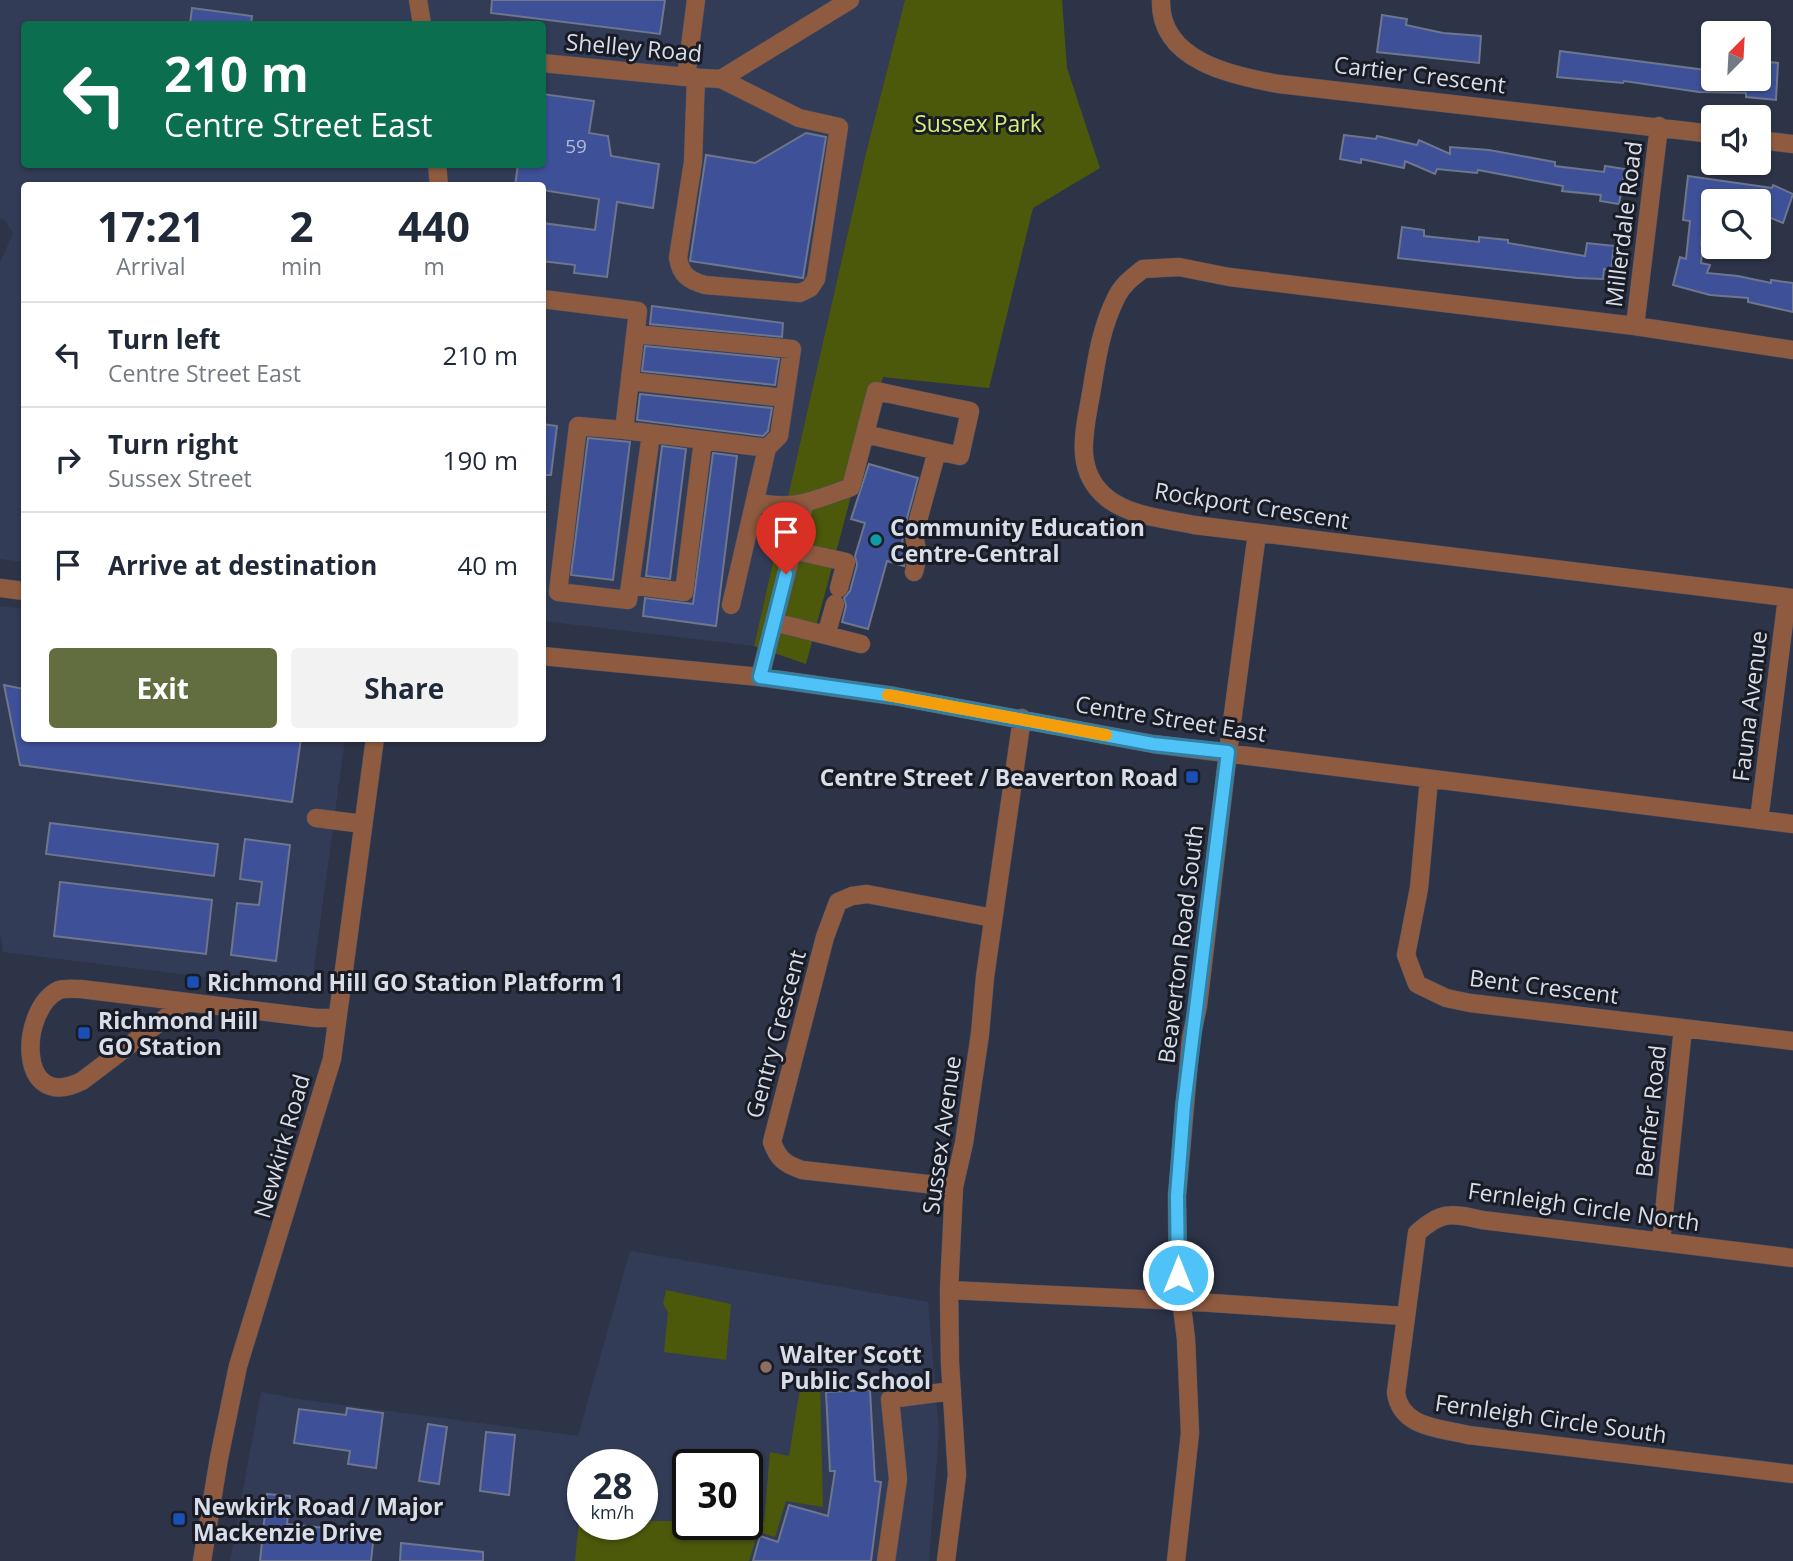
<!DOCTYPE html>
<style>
body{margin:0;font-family:"Open Sans",sans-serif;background:#f2f2f3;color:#1f2937;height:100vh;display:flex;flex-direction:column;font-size:26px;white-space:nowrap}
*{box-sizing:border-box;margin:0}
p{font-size:23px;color:#747a83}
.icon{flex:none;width:38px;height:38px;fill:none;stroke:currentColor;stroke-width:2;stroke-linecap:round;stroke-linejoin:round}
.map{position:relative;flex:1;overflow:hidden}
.side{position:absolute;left:21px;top:182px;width:525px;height:560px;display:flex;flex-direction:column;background:#fff;border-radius:7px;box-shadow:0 2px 5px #0004}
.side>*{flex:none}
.top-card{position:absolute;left:21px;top:21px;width:525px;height:147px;border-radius:7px;box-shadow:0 2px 5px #0004;background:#0b6e4f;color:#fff;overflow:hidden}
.needle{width:46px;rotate:24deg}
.controls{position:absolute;left:1701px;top:21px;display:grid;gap:14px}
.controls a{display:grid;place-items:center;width:70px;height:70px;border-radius:7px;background:#fff;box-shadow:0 2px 5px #0004;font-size:35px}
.speed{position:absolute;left:567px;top:1449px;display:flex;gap:14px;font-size:35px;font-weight:700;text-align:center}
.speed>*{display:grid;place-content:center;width:91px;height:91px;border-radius:50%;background:#fff;box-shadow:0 2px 5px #0004;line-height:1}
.speed small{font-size:18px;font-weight:400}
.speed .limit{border:4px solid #111;border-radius:10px;background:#fff;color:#111}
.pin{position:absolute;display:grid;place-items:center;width:60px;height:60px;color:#fff;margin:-72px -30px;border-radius:50% 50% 50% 0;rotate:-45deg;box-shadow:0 0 7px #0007}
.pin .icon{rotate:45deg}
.me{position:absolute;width:77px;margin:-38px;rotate:0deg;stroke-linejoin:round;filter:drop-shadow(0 0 5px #0008)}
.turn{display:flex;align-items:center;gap:24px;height:147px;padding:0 28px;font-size:32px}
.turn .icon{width:91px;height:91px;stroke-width:2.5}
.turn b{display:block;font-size:49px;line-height:60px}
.eta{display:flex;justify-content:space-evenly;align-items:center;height:119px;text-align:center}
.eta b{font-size:42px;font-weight:700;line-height:49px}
.action{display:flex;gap:14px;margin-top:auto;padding:14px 28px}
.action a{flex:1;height:80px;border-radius:7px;background:#626e40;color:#fff;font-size:28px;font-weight:700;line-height:80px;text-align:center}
.action a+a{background:#f2f2f3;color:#1f2937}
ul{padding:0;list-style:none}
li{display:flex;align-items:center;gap:21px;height:105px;padding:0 28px;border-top:2px solid #e0e1e3}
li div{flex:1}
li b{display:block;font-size:26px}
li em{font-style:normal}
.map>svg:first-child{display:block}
.built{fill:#333c56;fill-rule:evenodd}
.green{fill:#4c590b}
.building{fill:#3e5198;stroke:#6d768d;stroke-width:2}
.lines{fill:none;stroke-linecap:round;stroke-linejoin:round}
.minor-casing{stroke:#4c5265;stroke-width:19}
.minor{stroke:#8f5b40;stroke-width:18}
.route-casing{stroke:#337fa1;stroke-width:18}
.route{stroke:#4fc3f7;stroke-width:12}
.slow{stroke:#f59e0b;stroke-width:12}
.culture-dot{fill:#0f9aa8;stroke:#191c25;stroke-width:2.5}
.transit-dot{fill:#1a4fb4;stroke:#191c25;stroke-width:2.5}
.education-dot{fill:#8d6e63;stroke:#191c25;stroke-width:2.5}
.labels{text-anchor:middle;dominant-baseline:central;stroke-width:6;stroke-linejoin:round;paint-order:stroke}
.number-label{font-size:19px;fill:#b2bad6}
.street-label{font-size:23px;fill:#d8ddea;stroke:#191c25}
.park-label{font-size:23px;fill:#d6ef7a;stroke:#191c25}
.poi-label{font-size:23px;font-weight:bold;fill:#d8ddea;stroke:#191c25;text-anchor:start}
</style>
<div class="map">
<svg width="1793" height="1561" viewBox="0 0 1793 1561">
<rect width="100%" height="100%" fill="#2d3448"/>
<path class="built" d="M0 0H905L866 153 754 646 543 621 542 186H24V562L0 559V263L13 233 5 220 0 218ZM24 24H542V164H24Z
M0 606 24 609V738L345 739 311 990 3 952 0 932Z
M630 1251 928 1302 939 1431 929 1561H230L261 1392 298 1399 578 1436ZM583 1465H642V1524H583ZM688 1465H747V1524H688Z"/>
<path class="green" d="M905 0H1062L1067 68 1100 168 1033 208 989 388 883 377 806 664 754 646 866 153Z
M666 1290 731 1304 726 1360 664 1352 668 1312 663 1304Z
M801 1382H820L823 1507 786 1501 775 1537 758 1532 749 1561H575L579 1520H583V1524H642V1521H688V1524L764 1522 770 1452 789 1456Z"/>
<path class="building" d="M492 0H665L660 34 491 13Z
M192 8 252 16 251 24H190Z
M1382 15 1407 19 1406 25 1443 33 1481 36 1479 63 1377 52Z
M1560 51 1713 71V79H1759V61L1778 63 1776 100 1746 97V93L1699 92 1624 81 1623 83 1557 77Z
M542 94 594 101 589 133 608 136 611 156 659 164 653 208 617 202 607 277 574 273 575 265 542 261V223L595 230 599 199 542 190V186H515L518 164H542Z
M806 133 826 137 803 278 690 261 706 155 755 163Z
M1344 135 1376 139 1377 136 1417 145 1419 140 1450 154V147L1489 150 1555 162V166L1604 172 1605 166 1625 169 1619 204 1600 201 1601 195 1562 191 1563 186 1478 170 1477 173 1437 169 1435 174 1405 161 1404 168 1361 159V163L1340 159Z
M1688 176 1772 188 1773 185 1793 194 1783 223 1761 214 1766 201H1706L1701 245 1703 246 1701 263 1710 265 1707 273 1738 276 1771 283V280L1793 283V312L1748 302V298L1710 295 1673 285 1680 257 1686 259 1690 221 1683 220Z
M1402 227 1424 230V236L1479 242V237L1508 240V243L1585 256 1587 243 1614 246 1611 270 1604 269 1603 279 1577 278 1398 258Z
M652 306 783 323 782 337 650 324Z
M645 346 779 359 775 385 642 371Z
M640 394 772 408 768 431 763 436 637 420Z
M542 424 557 426 551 475H542Z
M588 438 630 442 613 580 571 575Z
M662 446 686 449 670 579 646 576Z
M713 453 737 456 716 626 643 616 645 598 693 604Z
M869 464 918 478 903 533 902 547 906 555 904 566 887 561 868 629 842 622 846 606 844 598 850 591 857 565 855 556 865 523 851 519Z
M4 685 24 689V738H301L292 802 20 765Z
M50 823 218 844 214 876 46 854Z
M245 839 290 845 276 961 231 955 237 903 259 905 262 882 240 879Z
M60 882 212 900 206 954 54 936Z
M870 1390 875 1481 881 1482 871 1561H753L760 1536 778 1542 789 1505 828 1516 835 1471H830L826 1392Z
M347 1408 383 1413 376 1468 348 1464 350 1451 294 1443 299 1409 346 1415Z
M428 1424 447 1427 439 1484 419 1481Z
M486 1432 515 1435 509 1495 480 1491Z
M267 1494 290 1496 287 1524 374 1533 371 1561H260Z
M401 1543 483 1552V1561H400Z"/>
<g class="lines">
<g class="minor-casing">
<path id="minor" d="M418 0 422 24
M1161 0C1159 61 1233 76 1279 84L1713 134
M542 63 686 77 721 79 799 118 839 127 816 279 810 288 800 293 705 285C688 280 681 275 678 258L693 162 696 77
M686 77 696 0
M721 79 850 0
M1759 140 1793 144
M437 164 439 186
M542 299 638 311 624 430 767 448 779 436 792 349 636 334
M1635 326 1659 126
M1793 350 1635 326 1229 277 1179 267 1143 269C1133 277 1123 284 1117 296 1102 325 1097 356 1092 388 1086 426 1071 469 1107 498 1129 516 1166 519 1194 525L1793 598
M630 381 785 398
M624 430 578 426 558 592 628 600 651 434
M755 502C793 511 816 500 851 487L876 391 970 411 960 456 865 434
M792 550 846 562 839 588
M914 572 918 555 914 535 937 451
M630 585 684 592 703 440
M0 588 24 591
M731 605 767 448
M774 622 861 644
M826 635 835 604
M542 656 760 677 894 696 1153 744 1793 824
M760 677 804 505
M1429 779 1419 888 1406 955 1417 984 1446 998 1470 1003 1793 1041
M316 818 363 824
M1759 820 1787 598
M185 1003 82 1081C15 1114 20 1008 59 990 65 988 74 989 81 989L316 1018H337
M954 1187 802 1170C785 1164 778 1159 772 1142L825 937 838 902 852 896 867 894 993 918
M1661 1242 1683 1028
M1793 1258 1482 1220C1451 1213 1441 1211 1417 1233L1396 1393C1401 1428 1440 1428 1468 1435L1793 1474
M949 1290 1182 1301 1404 1316
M202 1561 219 1458 238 1366 332 1059 375 738
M886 1561 898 1479 890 1399 952 1391
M946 1561 957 1475 950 1363 949 1290 954 1187 964 1143 980 1034 985 977 1022 718
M1176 1561 1190 1433 1186 1339 1178 1275 1177 1196 1191 1038 1198 1006 1228 752 1257 533"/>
</g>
<use href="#minor" class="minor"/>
</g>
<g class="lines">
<g class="route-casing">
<path id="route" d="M786 574 760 677 894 696 1153 744 1228 752 1184 1105 1177 1196 1178 1275"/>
</g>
<use href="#route" class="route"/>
<path class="slow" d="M888 695 1106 735"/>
</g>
<circle class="culture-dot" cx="876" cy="540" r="7"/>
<g class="transit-dot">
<rect x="1185" y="770" width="14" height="14" rx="3.5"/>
<rect x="186" y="975" width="14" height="14" rx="3.5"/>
<rect x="77" y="1026" width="14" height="14" rx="3.5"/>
<rect x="172" y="1512" width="14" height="14" rx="3.5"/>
</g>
<circle class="education-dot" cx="766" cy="1367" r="7"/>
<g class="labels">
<g class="number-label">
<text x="576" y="146">59</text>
</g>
<g class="street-label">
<text transform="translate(634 47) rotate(5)">Shelley Road</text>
<text transform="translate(1420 74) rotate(7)">Cartier Crescent</text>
<text transform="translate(1623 224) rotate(-83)">Millerdale Road</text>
<text transform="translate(1252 505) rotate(9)">Rockport Crescent</text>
<text transform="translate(1749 706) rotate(-83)">Fauna Avenue</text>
<text transform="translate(1171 718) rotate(9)">Centre Street East</text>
<text transform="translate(1180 944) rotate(-83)">Beaverton Road South</text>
<text transform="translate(1544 986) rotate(7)">Bent Crescent</text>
<text transform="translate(775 1034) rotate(-75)">Gentry Crescent</text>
<text transform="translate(1650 1111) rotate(-84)">Benfer Road</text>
<text transform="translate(941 1135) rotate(-82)">Sussex Avenue</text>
<text transform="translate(281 1146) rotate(-74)">Newkirk Road</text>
<text transform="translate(1584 1206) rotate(8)">Fernleigh Circle North</text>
<text transform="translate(1551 1418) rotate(8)">Fernleigh Circle South</text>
</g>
<g class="park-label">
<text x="978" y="123">Sussex Park</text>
</g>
<g class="poi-label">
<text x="890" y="527">Community Education<tspan x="890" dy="26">Centre-Central</tspan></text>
<text x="1178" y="777" text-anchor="end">Centre Street / Beaverton Road</text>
<text x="207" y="982">Richmond Hill GO Station Platform 1</text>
<text x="98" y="1020">Richmond Hill<tspan x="98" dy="26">GO Station</tspan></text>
<text x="780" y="1354">Walter Scott<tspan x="780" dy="26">Public School</tspan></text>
<text x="193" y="1506">Newkirk Road / Major<tspan x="193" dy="26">Mackenzie Drive</tspan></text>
</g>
</g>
</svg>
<div class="controls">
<a><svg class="needle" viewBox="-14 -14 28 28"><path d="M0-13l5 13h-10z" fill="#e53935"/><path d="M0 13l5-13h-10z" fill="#747a83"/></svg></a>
<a><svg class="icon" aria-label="sound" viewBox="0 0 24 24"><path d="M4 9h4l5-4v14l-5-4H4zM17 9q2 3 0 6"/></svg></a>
<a><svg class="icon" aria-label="search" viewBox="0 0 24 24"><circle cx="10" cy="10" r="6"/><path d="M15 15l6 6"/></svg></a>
</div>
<div class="speed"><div>28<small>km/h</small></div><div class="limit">30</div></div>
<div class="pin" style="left:786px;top:574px;background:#d93025"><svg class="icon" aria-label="arrive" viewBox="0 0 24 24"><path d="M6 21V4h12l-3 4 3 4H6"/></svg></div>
<svg class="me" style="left:1178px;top:1275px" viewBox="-20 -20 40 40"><circle r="17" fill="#4fc3f7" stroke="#fff" stroke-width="3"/><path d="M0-11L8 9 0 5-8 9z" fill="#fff"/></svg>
<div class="top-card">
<div class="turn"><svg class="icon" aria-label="left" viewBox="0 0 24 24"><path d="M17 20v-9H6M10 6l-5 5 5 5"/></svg><div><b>210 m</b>Centre Street East</div></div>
</div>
<section class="side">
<div class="eta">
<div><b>17:21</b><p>Arrival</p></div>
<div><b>2</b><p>min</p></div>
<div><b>440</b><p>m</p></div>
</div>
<ul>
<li><svg class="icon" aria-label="left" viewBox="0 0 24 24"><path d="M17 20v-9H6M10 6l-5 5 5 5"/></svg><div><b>Turn left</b><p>Centre Street East</p></div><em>210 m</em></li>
<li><svg class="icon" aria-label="right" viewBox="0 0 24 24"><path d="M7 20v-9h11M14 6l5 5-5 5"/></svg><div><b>Turn right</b><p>Sussex Street</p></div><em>190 m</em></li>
<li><svg class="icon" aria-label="arrive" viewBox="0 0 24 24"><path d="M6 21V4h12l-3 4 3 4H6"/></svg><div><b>Arrive at destination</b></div><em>40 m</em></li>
</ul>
<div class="action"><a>Exit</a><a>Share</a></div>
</section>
</div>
